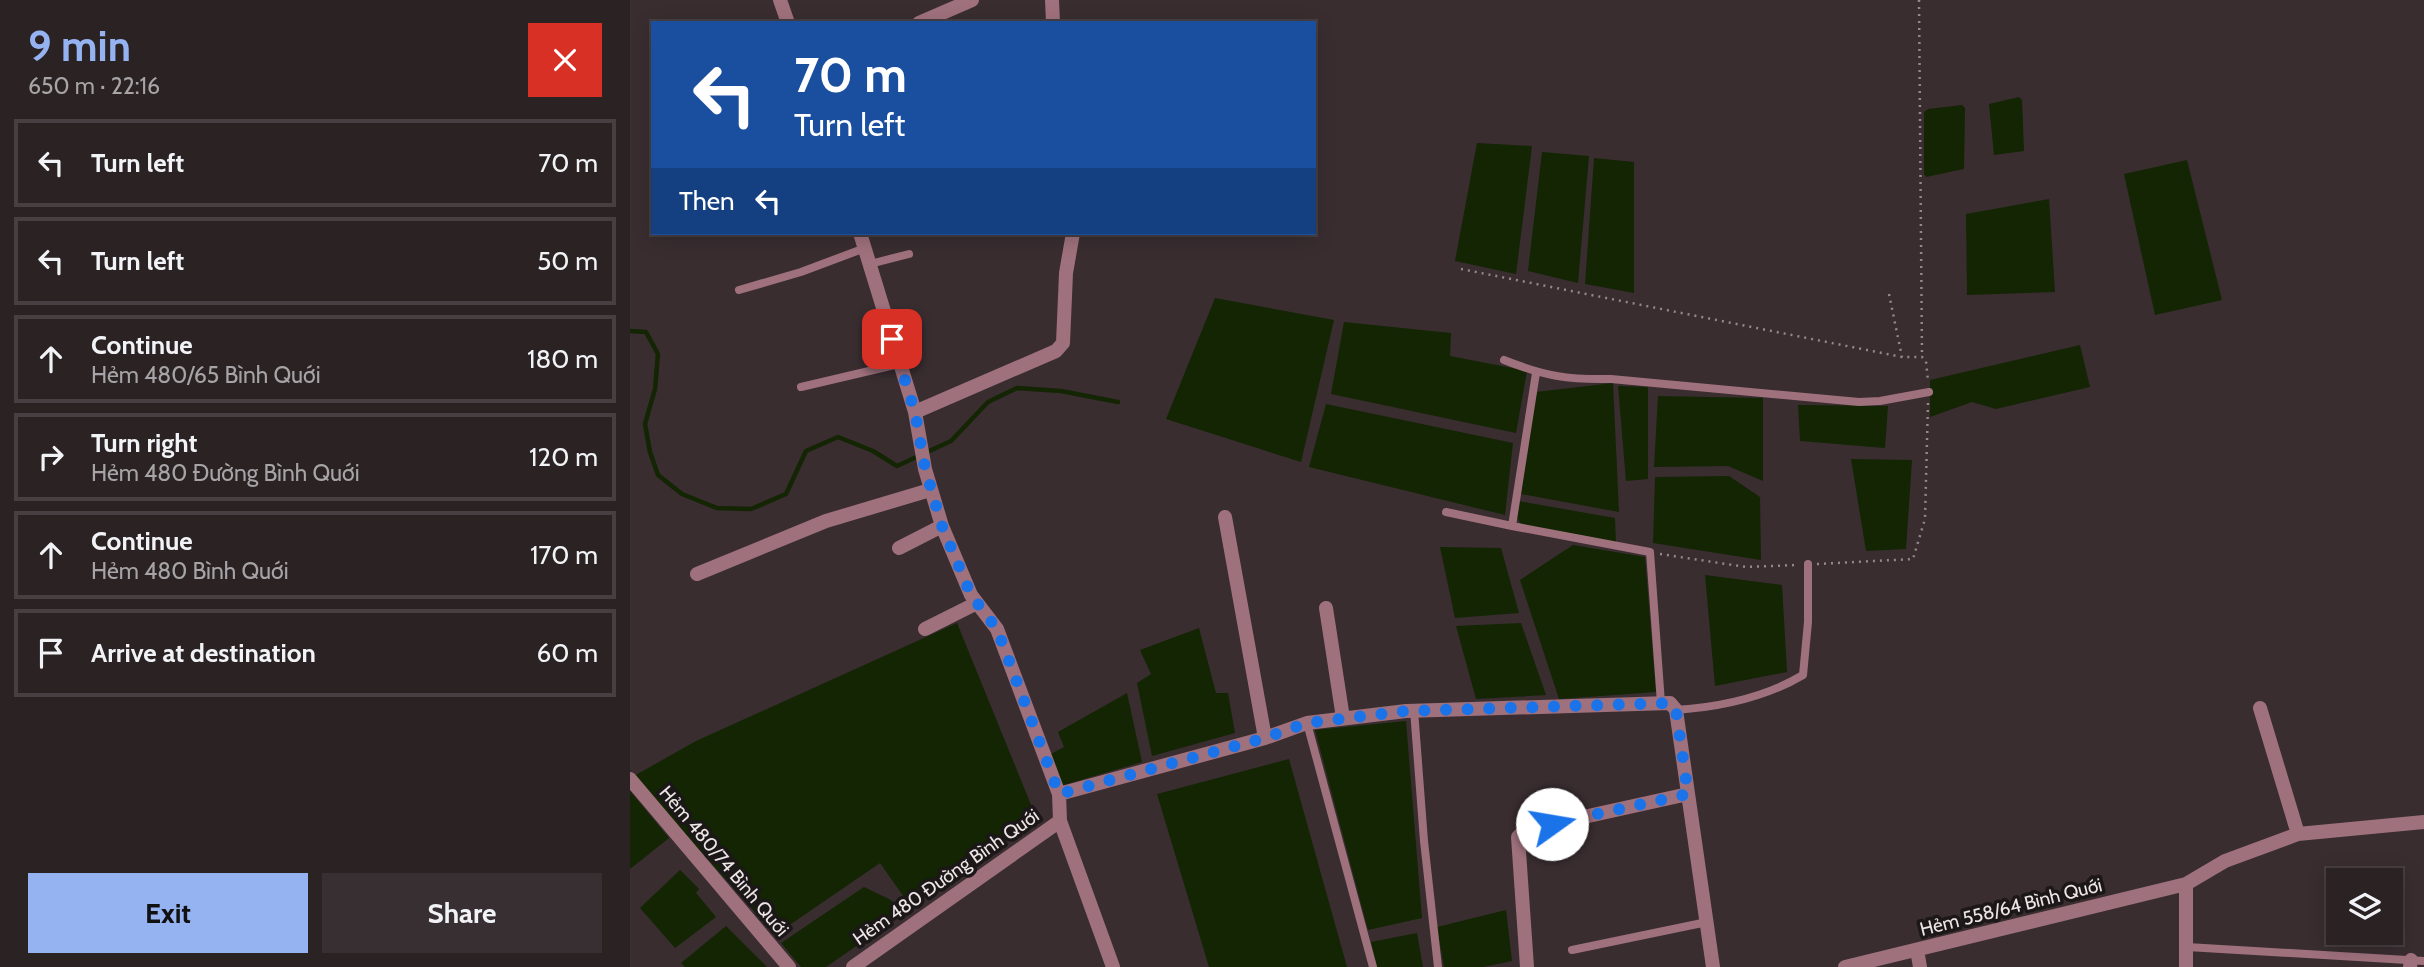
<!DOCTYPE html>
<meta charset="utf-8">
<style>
body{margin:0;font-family:Cabin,sans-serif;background:#372f31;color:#f1f3f6;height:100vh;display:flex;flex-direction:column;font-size:26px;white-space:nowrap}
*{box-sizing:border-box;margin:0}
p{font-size:23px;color:#a6a4a6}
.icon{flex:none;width:38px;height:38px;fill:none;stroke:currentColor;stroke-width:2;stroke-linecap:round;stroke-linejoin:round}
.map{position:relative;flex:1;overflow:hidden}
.panel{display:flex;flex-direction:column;background:#2b2224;width:630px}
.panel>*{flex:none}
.banner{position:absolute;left:21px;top:21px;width:665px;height:214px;border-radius:0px;box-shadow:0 4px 18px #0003,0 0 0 2px #473f41;background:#1a4fa0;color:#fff;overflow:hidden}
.fabs{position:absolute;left:1696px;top:868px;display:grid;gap:14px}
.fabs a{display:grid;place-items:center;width:77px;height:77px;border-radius:0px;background:#2b2224;box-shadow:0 4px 18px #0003,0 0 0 2px #473f41;font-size:35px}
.pin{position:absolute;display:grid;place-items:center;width:60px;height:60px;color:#fff;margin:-30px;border-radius:14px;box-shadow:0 4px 10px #0006}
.me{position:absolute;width:77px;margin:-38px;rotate:77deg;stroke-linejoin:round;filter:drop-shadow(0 0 5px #0008)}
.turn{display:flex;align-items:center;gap:24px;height:147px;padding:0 28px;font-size:32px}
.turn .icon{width:91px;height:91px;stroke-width:2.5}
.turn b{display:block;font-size:49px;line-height:60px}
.then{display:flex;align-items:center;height:66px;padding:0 28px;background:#0003;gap:14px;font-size:26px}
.round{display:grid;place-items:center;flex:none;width:74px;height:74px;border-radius:0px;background:#372f31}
.summary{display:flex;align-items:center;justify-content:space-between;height:119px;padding:0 28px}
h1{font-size:42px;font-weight:700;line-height:52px;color:#95b2f1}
.action{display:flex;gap:14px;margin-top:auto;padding:14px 28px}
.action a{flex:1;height:80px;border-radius:0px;background:#95b2f1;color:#111;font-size:28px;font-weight:700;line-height:80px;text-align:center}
.action a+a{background:#372f31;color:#f1f3f6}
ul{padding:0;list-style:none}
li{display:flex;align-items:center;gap:21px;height:88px;margin:0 14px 10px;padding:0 14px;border:4px solid #473f41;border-radius:0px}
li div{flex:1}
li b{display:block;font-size:26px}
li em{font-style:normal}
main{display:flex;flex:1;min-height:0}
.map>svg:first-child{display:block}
.water{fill:#132503}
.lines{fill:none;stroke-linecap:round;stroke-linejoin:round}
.stream{stroke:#132503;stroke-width:4.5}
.path{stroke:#93898b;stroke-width:2.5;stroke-dasharray:2 5;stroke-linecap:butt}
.service{stroke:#9f717d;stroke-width:8}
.minor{stroke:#9f717d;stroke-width:14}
.route{stroke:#1a73e8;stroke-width:12;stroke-dasharray:0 21.6}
.labels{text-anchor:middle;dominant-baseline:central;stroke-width:7;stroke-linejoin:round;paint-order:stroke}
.street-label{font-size:19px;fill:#ede5e6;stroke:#1c1718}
</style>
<main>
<section class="panel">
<div class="summary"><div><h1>9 min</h1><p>650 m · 22:16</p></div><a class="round" style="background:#d93025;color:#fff"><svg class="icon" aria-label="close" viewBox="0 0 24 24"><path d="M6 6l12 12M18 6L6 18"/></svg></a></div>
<ul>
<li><svg class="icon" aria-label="left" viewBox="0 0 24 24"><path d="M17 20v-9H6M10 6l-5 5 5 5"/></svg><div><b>Turn left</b></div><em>70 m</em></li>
<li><svg class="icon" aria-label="left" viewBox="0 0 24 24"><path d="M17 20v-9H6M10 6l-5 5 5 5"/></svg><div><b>Turn left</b></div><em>50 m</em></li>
<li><svg class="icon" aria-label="ahead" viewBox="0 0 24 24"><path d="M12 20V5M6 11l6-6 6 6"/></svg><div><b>Continue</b><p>Hẻm 480/65 Bình Quới</p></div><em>180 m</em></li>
<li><svg class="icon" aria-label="right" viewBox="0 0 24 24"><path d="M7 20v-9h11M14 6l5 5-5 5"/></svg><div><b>Turn right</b><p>Hẻm 480 Đường Bình Quới</p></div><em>120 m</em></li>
<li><svg class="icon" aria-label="ahead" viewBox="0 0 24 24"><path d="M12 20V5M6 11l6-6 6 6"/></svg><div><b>Continue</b><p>Hẻm 480 Bình Quới</p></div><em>170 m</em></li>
<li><svg class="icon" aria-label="arrive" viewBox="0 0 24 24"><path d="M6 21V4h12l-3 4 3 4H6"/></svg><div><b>Arrive at destination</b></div><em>60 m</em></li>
</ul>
<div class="action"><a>Exit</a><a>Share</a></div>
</section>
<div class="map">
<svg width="1794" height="967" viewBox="0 0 1794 967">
<rect width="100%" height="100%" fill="#392d30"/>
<path class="water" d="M1389 97 1392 100 1394 151 1364 155 1359 104Z
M1332 105 1335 108 1334 169 1296 177 1294 174V112L1298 109Z
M847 143 902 146 886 274 825 261Z
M912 152 959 156 948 283 898 271Z
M964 158 1004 162V293L955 284Z
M1557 160 1592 300 1525 315 1494 174Z
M1419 199 1425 292 1337 295 1336 214Z
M585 298 704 320 671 462 536 419Z
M714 322 821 333 820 356 897 371 886 433 701 394Z
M1450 345 1460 387 1366 409 1342 402 1300 417V380Z
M983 383 989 512 891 494 906 392Z
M988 386 1018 387V479L996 481Z
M1028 396 1133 398V481L1098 466 1024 467Z
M696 404 883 443 875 515 679 467Z
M1168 405 1258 406 1255 448 1170 441Z
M1221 459 1282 460 1276 549 1236 551Z
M1099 476 1130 497 1131 560 1023 543 1025 477Z
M888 501 985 518 986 543 891 525 887 517Z
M943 545 1015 557 1026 692 929 699 890 580Z
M810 547 871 548 889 613 825 618Z
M1075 575 1152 585 1157 672 1085 686Z
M327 623 406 817 281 907 250 863 145 935 4 776 66 741Z
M891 623 916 695 846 699 826 626Z
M569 628 586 693H598L605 733 522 756 507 683 521 674 510 650Z
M497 693 512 762 430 786 421 754 434 747 428 732Z
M776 721 792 918 738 930 685 730Z
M659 759 717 967H579L527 794Z
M0 791 39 838 0 869Z
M50 870 69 889 66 893 86 917 45 948 10 908Z
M234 887 261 900 270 916 196 967H171L151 943Z
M876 910 882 961 853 967H814L807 927Z
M96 926 137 967H55L51 963Z
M787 933 793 967H747L741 942Z"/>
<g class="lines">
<path class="stream" d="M0 331 16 332 28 354 25 389 15 424 20 452 28 475 52 494 87 508 121 509 156 494 176 451 208 437 243 451 267 466 321 441 358 402 387 388 431 391 488 402"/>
<path class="path" d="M1289 0 1292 357
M831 269 1272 357H1292L1296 361 1298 381
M1259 294 1272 357
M1030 554 1116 567 1166 565
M1187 564 1283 559 1295 519 1298 402"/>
<path class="service" d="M240 264 279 254
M109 290 171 272 235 248
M874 360C914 376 938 380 981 379L1229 402 1250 401 1299 392
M906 373 882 526 1020 552 1031 703
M171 387 269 364
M816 512 882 526
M784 710 794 841 808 967
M1046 710C1090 707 1136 697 1173 675L1178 622V564
M677 723 743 967
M1557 947 1794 961
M942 950 1077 922"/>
<path class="minor" d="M150 0 158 23
M422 0 423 23
M289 23 342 0
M285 412 426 351 433 343 436 273 443 233
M595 517 635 738
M269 548 312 526
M67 574 196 521 300 490
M696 608 713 718
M295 629 347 603
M1630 708 1668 834
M0 779 159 967
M429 794 635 738 677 723 776 711 1040 703 1046 710 1083 967
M430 821 483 967
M1287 950 1290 967
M223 967 430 821 429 794 367 629 341 595 312 526 295 469 285 412 230 233
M897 967 888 837 895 830 1058 794
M1215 967 1556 884 1595 861 1668 834 1794 822
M1556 967V884
M1780 967 1781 960"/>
</g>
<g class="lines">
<path class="route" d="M262 339 285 412 295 468 312 526 341 595 367 629 429 794 635 738 677 723 776 711 1040 703 1046 710 1058 794 922 824"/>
</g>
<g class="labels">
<g class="street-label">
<text transform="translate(94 861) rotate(50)">Hẻm 480/74 Bình Quới</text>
<text transform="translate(316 877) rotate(-35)">Hẻm 480 Đường Bình Quới</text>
<text transform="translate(1381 907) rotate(-14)">Hẻm 558/64 Bình Quới</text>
</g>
</g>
</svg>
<div class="fabs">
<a><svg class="icon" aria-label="layers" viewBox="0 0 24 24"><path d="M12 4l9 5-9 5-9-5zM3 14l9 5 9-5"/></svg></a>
</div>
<div class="pin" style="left:262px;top:339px;background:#d93025"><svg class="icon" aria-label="arrive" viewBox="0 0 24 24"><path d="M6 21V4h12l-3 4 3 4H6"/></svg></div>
<svg class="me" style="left:922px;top:824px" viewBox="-20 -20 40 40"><circle r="19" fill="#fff"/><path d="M0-13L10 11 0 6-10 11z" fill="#1a73e8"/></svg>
<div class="banner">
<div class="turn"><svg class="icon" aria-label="left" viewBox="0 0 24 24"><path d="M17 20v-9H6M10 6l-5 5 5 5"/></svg><div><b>70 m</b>Turn left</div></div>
<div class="then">Then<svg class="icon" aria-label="left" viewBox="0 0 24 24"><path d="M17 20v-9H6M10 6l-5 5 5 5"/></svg></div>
</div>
</div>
</main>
